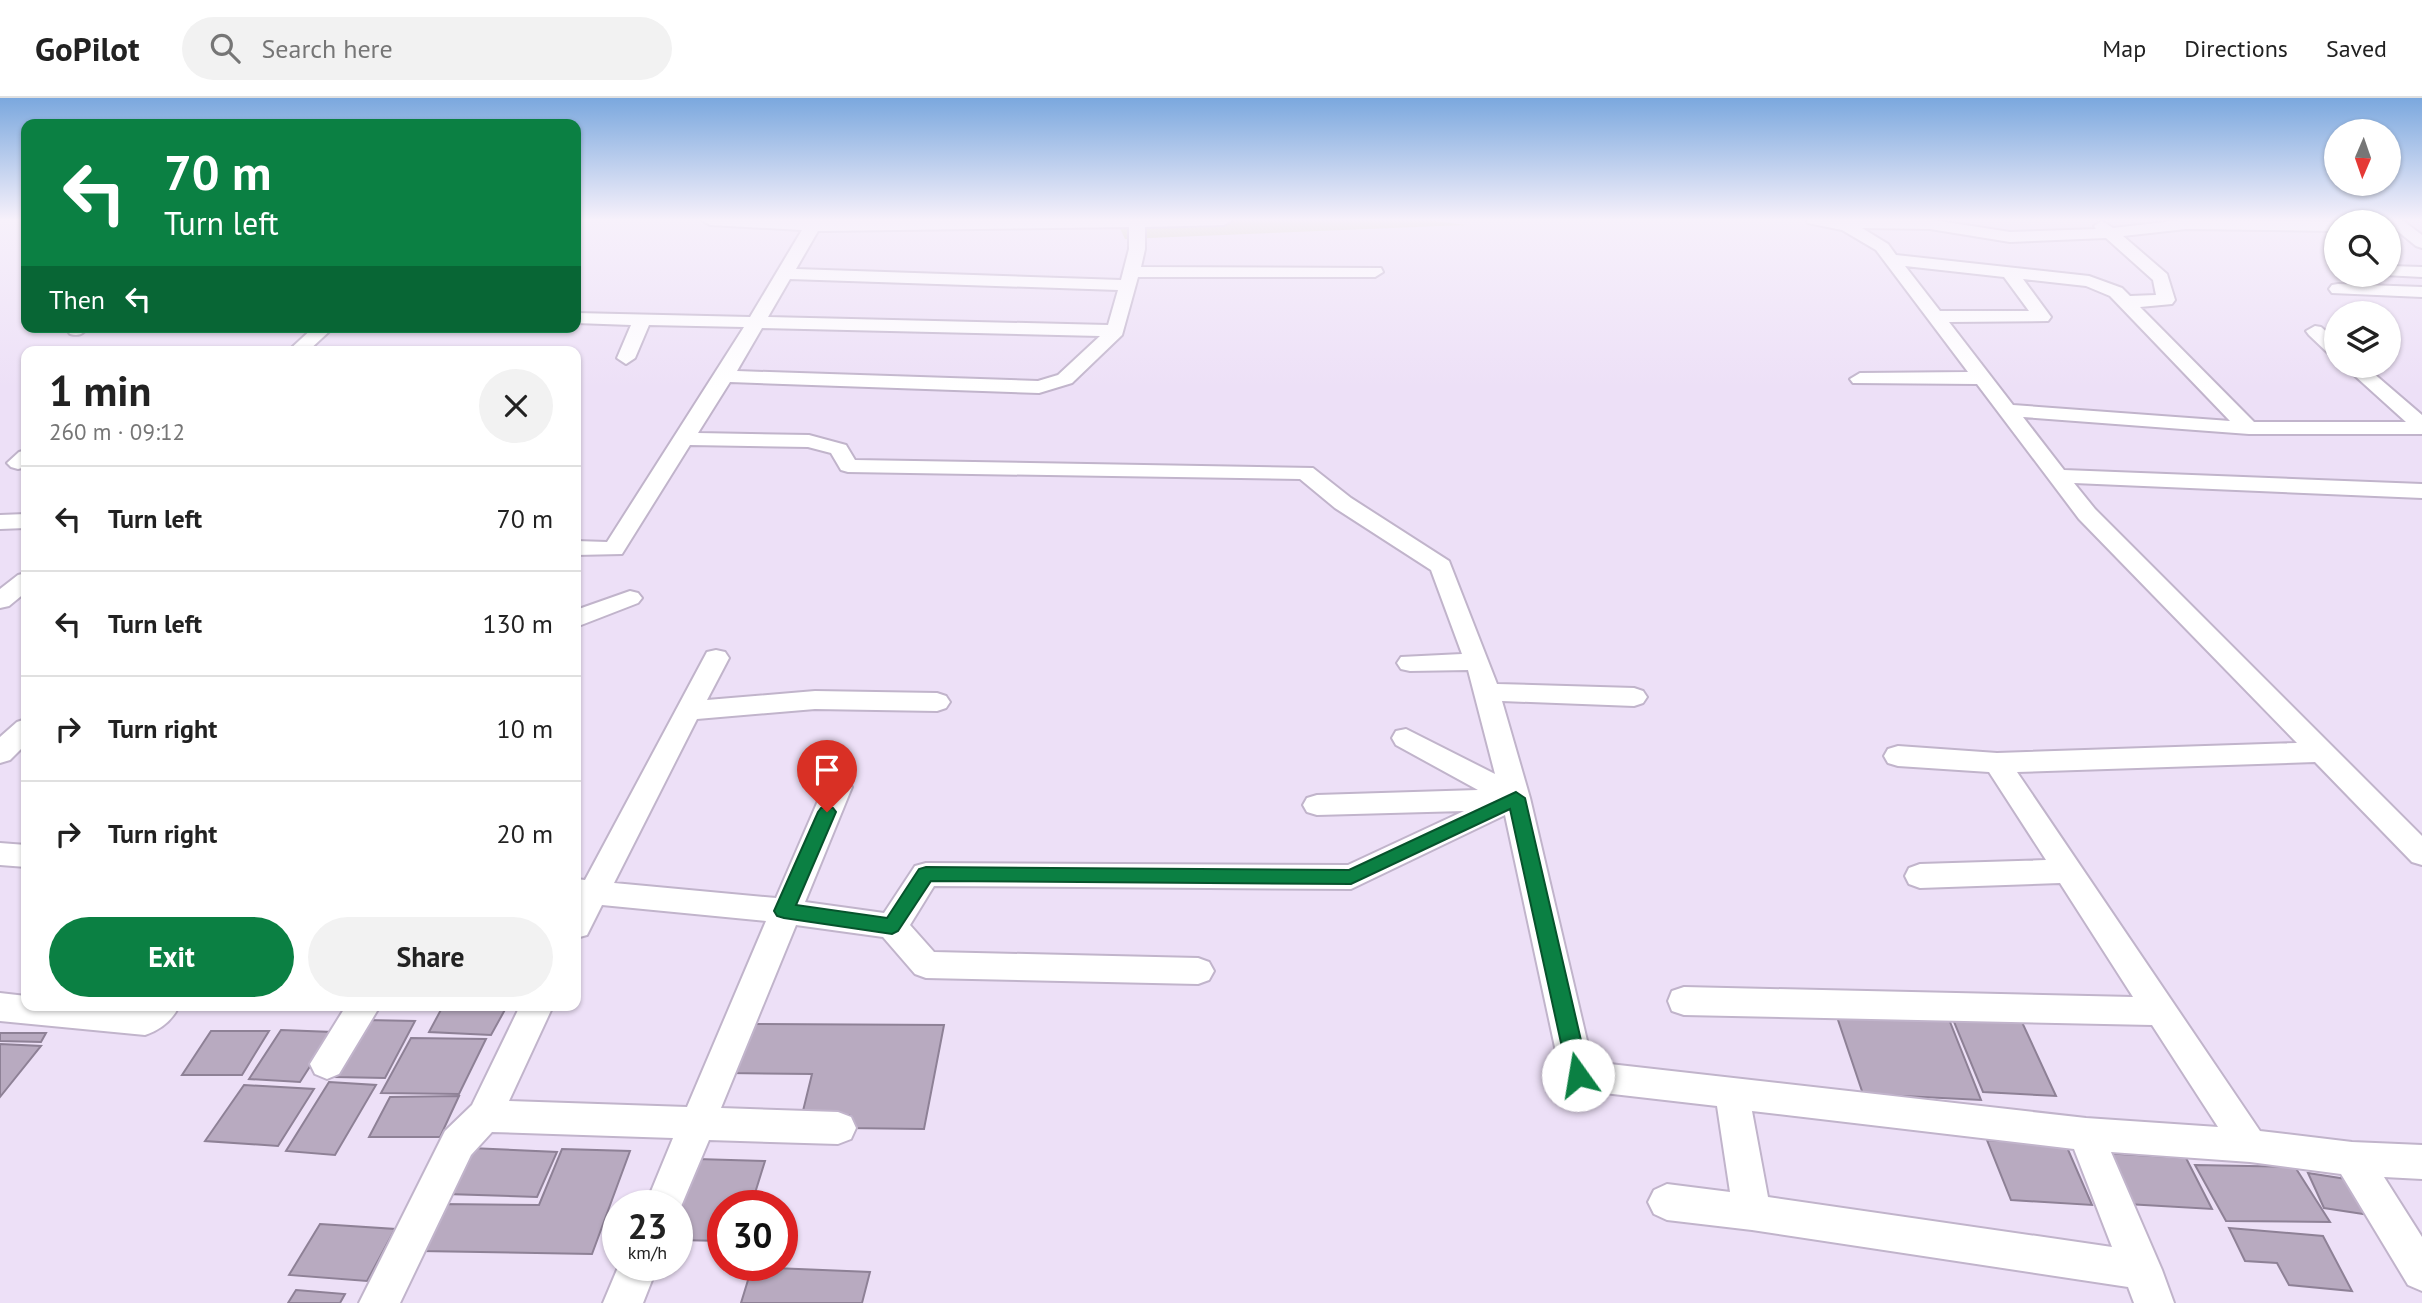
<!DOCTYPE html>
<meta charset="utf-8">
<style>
body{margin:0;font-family:"PT Sans",sans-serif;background:#f2f2f2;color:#222;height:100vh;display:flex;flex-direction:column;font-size:26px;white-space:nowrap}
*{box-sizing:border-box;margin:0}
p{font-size:23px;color:#767676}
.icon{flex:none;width:38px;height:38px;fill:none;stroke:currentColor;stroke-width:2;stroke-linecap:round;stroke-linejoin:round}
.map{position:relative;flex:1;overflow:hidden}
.details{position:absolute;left:21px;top:248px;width:560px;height:665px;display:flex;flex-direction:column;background:#fff;border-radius:14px;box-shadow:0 2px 5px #0004}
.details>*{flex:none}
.top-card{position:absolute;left:21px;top:21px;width:560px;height:214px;border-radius:14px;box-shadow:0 2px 5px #0004;background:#0b8043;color:#fff;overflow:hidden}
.needle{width:46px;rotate:182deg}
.fabs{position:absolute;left:2324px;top:21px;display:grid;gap:14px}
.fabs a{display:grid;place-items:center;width:77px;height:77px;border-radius:50%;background:#fff;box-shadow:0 2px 5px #0004;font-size:35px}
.speed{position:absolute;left:602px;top:1092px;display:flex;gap:14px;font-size:35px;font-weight:700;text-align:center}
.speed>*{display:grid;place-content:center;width:91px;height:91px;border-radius:50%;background:#fff;box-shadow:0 2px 5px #0004;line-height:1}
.speed small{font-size:18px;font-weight:400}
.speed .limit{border:10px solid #d22;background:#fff;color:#111}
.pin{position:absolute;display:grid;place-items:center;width:60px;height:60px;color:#fff;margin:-72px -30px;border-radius:50% 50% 50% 0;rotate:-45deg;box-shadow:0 0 7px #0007}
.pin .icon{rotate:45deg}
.me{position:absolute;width:77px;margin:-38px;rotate:347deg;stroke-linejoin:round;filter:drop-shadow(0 0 5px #0008)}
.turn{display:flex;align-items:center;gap:24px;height:147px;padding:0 28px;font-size:32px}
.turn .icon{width:91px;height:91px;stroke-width:2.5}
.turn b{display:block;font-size:49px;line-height:60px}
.then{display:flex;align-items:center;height:66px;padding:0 28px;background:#0003;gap:14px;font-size:26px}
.round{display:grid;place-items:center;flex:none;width:74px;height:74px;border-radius:37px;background:#f2f2f2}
.overview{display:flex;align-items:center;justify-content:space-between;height:119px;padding:0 28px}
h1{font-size:42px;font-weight:800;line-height:52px}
.action{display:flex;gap:14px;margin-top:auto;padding:14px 28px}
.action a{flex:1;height:80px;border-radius:42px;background:#0b8043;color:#fff;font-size:28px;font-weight:800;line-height:80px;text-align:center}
.action a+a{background:#f2f2f2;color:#222}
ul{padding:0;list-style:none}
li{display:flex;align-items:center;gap:21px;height:105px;padding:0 28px;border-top:2px solid #e0e0e0}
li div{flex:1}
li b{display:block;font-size:26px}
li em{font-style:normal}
header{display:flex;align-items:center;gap:42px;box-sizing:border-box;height:98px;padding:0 35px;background:#fff;border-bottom:2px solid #e0e0e0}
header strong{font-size:33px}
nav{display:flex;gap:38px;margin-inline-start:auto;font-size:24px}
.search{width:490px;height:63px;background:#f2f2f2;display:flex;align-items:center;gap:18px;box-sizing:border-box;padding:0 24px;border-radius:38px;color:#767676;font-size:26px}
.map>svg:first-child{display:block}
.green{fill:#cdd4aa}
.building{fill:#b8aac0;stroke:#8e8196;stroke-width:2}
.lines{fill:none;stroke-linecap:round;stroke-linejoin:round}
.minor-casing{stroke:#c1b4cb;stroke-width:4}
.minor{fill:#fff;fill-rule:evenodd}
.route{fill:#0b8043;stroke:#07532c;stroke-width:2}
</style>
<header>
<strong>GoPilot</strong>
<div class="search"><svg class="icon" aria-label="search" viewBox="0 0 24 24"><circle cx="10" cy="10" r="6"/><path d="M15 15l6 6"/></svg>Search here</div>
<nav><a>Map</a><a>Directions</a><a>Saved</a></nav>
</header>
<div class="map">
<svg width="2422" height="1205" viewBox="0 0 2422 1205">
<rect width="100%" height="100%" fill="#ede0f7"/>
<path class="green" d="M1116 122H1427L1466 127 1125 141Z"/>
<path class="building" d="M443 908H507L491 937 429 934Z
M1835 913 1948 919 1981 1002 1863 996Z
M1952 919 2021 922 2056 998 1983 994Z
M367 922 415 923 385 980 335 979Z
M745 926 944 927 924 1031 846 1030 849 1017H802L812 976 729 975Z
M281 932 332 934 300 984 249 981Z
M211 933H269L242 977H182Z
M0 935H46L41 944 0 943Z
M411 940 486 941 459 996 381 995Z
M0 946 41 948 0 999Z
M329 984 376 987 335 1057 286 1053Z
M244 987 314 991 278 1048 205 1043Z
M459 998 440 1039H369L390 999Z
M1987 1042 2066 1047 2092 1107 2011 1102Z
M470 1050 557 1054 537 1099 447 1096Z
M562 1051 630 1053 592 1156 421 1153 442 1106 539 1107Z
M2103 1055 2186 1060 2212 1111 2127 1106Z
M697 1061 765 1063 751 1108H723V1143L677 1142V1118Z
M2195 1067 2295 1069 2330 1124 2226 1123Z
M2308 1075 2359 1083 2376 1118 2324 1110Z
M320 1126 395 1131 367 1183 289 1177Z
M2229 1130 2323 1138 2352 1193 2289 1187 2277 1165 2245 1163Z
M752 1169 870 1174 862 1205H741Z
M296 1192 345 1196 340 1205H288Z"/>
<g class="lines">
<g class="minor-casing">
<path id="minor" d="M702 122H1232L1224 127 1145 129V151L1141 169 1381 170 1383 174 1375 179H1138L1122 237 1072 285 1039 295 730 284 698 335 809 337 846 347 855 362 1313 370 1351 400 1449 463 1497 586 1634 590 1643 593 1647 599 1643 605 1634 608 1502 603 1530 700 1592 964 2086 1020 2218 1029 2152 927 1684 917 1672 913 1668 903 1672 893 1684 889 2133 899 2060 785 1920 790 1909 786 1905 778 1909 770 1920 766 2046 762 1989 674 1898 668 1888 665 1884 658 1888 651 1898 648 1997 655 2297 645 2079 421 1977 286 1853 285 1850 281 1860 275 1968 274 1876 152 1842 132 1808 125 1806 122H1933L2010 134 2096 131 2094 128 2102 123 2113 130 2182 122 2340 124H2336V133L2186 131 2123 138 2167 176 2175 202 2172 206 2140 209 2254 324H2406L2344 268H2365L2422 317V336H2249L2023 319 2064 372 2422 386V400L2074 385 2095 411 2422 738V767L2412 764 2315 664 2017 674 2260 1033 2352 1044 2422 1047V1081L2384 1079 2422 1139V1193L2408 1187 2341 1076 2250 1064 2111 1054 2162 1172 2174 1205H2134L2128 1189 1752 1132 1667 1122 1654 1116 1648 1104 1654 1092 1667 1086 1730 1094 1717 1008 1578 992 1566 988 1561 977 1505 717 1351 791 934 788 910 827 934 854 1198 860 1209 864 1214 873 1209 882 1198 886 926 880 915 876 883 839 796 827 721 1010 838 1014 851 1019 856 1030 851 1041 838 1046 709 1042 677 1118V1108H645L673 1040 492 1034 471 1057 400 1205H359L445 1033 472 1007 520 908H553L509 1003 687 1009 766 823 602 807 587 837 576 840V781L585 782 707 554 716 552 725 554 729 560 707 602 815 593 937 595 946 598 950 604 946 610 937 613 815 611 697 621 614 785 776 800 824 689 828 682 838 679 848 682 852 689 805 804 884 815 915 768 926 765 1348 767 1464 713 1317 717 1307 714 1303 707 1307 700 1317 697 1478 692 1396 647 1392 640 1396 633 1406 631 1495 676 1468 572 1410 573 1401 571 1397 565 1401 559 1462 556 1431 472 1335 410 1300 381 848 374 841 372 831 355 808 349 690 347 622 456 576 457V443L607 444 744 229 649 227 635 260 626 266 617 260 631 227 576 225V215L750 219 802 132 710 127ZM1129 129V151L1121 182 796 171 818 133ZM1862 130 1930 131 2010 144 2106 140 2153 182 2156 197 2130 198 2122 190 2089 178 1896 157 1888 146ZM1905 168 2004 179 2029 213H1940ZM790 181 1118 192 1108 227 768 219ZM2023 181 2086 188 2110 198 2230 323 2013 307 1949 224 2048 223 2051 219ZM762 230 1100 238 1058 277 1038 283 737 273ZM1752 1013 2074 1051 2112 1149 1768 1099Z
M2384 122H2402L2422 137V150L2416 148Z
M2389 168 2422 169V179L2384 177H2389Z
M2338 186 2422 189V199L2332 195 2329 191 2332 187Z
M2315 228 2321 229 2336 242V258L2329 256 2309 237 2306 233Z
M69 229H88C83 237 78 238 70 236L67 232Z
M314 229H334L307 254H287Z
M26 352V369L18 371 11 369 7 365 19 354Z
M26 416V430L0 431V417Z
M26 475V494L9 508 0 510V491L18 477Z
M630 493 638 495 642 500 638 505 576 529V512Z
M26 621V646L10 662 0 665V639L17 624Z
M0 745 26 747V769L0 767Z
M0 895 26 898V908H179C172 923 160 932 145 937L0 923Z
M346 908H380L339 976 327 981 315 976 310 966Z
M619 1167H658L643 1205H603Z"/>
</g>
<use href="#minor" class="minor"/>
</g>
<linearGradient id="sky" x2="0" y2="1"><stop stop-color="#7ba8de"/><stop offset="0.42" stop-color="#f7f1fb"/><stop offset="1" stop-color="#f7f1fb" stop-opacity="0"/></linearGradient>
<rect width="2422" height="290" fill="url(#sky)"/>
<path class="route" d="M1516 694 1525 700 1589 977 1586 983 1578 986 1571 983 1568 977 1510 711 1351 786 931 783 898 833 892 836 784 820 777 818 774 813 818 714 821 710H833L836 714 796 807 887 820 919 771 926 769 1349 772Z"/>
</svg>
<div class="fabs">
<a><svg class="needle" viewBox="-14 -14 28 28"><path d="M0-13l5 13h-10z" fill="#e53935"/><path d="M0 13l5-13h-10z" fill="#767676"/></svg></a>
<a><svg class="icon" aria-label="search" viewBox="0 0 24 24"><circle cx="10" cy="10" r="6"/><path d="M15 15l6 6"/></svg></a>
<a><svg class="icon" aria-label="layers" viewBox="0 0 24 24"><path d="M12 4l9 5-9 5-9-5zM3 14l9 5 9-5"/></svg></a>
</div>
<div class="speed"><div>23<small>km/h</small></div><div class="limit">30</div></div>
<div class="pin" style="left:827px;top:714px;background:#d93025"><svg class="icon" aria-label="arrive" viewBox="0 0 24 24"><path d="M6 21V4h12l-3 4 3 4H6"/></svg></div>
<svg class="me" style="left:1578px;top:977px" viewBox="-20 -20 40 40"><circle r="19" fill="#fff"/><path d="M0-13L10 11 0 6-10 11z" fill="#0b8043"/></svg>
<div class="top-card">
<div class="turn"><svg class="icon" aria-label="left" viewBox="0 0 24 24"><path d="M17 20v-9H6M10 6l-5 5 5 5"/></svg><div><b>70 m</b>Turn left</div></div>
<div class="then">Then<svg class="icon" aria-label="left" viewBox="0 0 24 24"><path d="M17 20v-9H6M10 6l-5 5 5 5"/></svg></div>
</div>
<section class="details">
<div class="overview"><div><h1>1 min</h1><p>260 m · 09:12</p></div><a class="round"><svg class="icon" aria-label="close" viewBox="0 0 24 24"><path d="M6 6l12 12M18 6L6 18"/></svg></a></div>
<ul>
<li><svg class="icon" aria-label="left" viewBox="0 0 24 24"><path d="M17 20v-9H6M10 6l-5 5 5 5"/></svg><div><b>Turn left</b></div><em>70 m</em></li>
<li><svg class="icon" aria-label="left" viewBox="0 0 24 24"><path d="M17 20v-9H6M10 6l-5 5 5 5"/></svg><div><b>Turn left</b></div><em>130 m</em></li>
<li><svg class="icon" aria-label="right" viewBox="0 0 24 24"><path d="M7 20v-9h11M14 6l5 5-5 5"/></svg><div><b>Turn right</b></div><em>10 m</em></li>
<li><svg class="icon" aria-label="right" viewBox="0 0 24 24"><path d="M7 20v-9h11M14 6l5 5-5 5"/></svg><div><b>Turn right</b></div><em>20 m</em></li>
</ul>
<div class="action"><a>Exit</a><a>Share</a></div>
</section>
</div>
